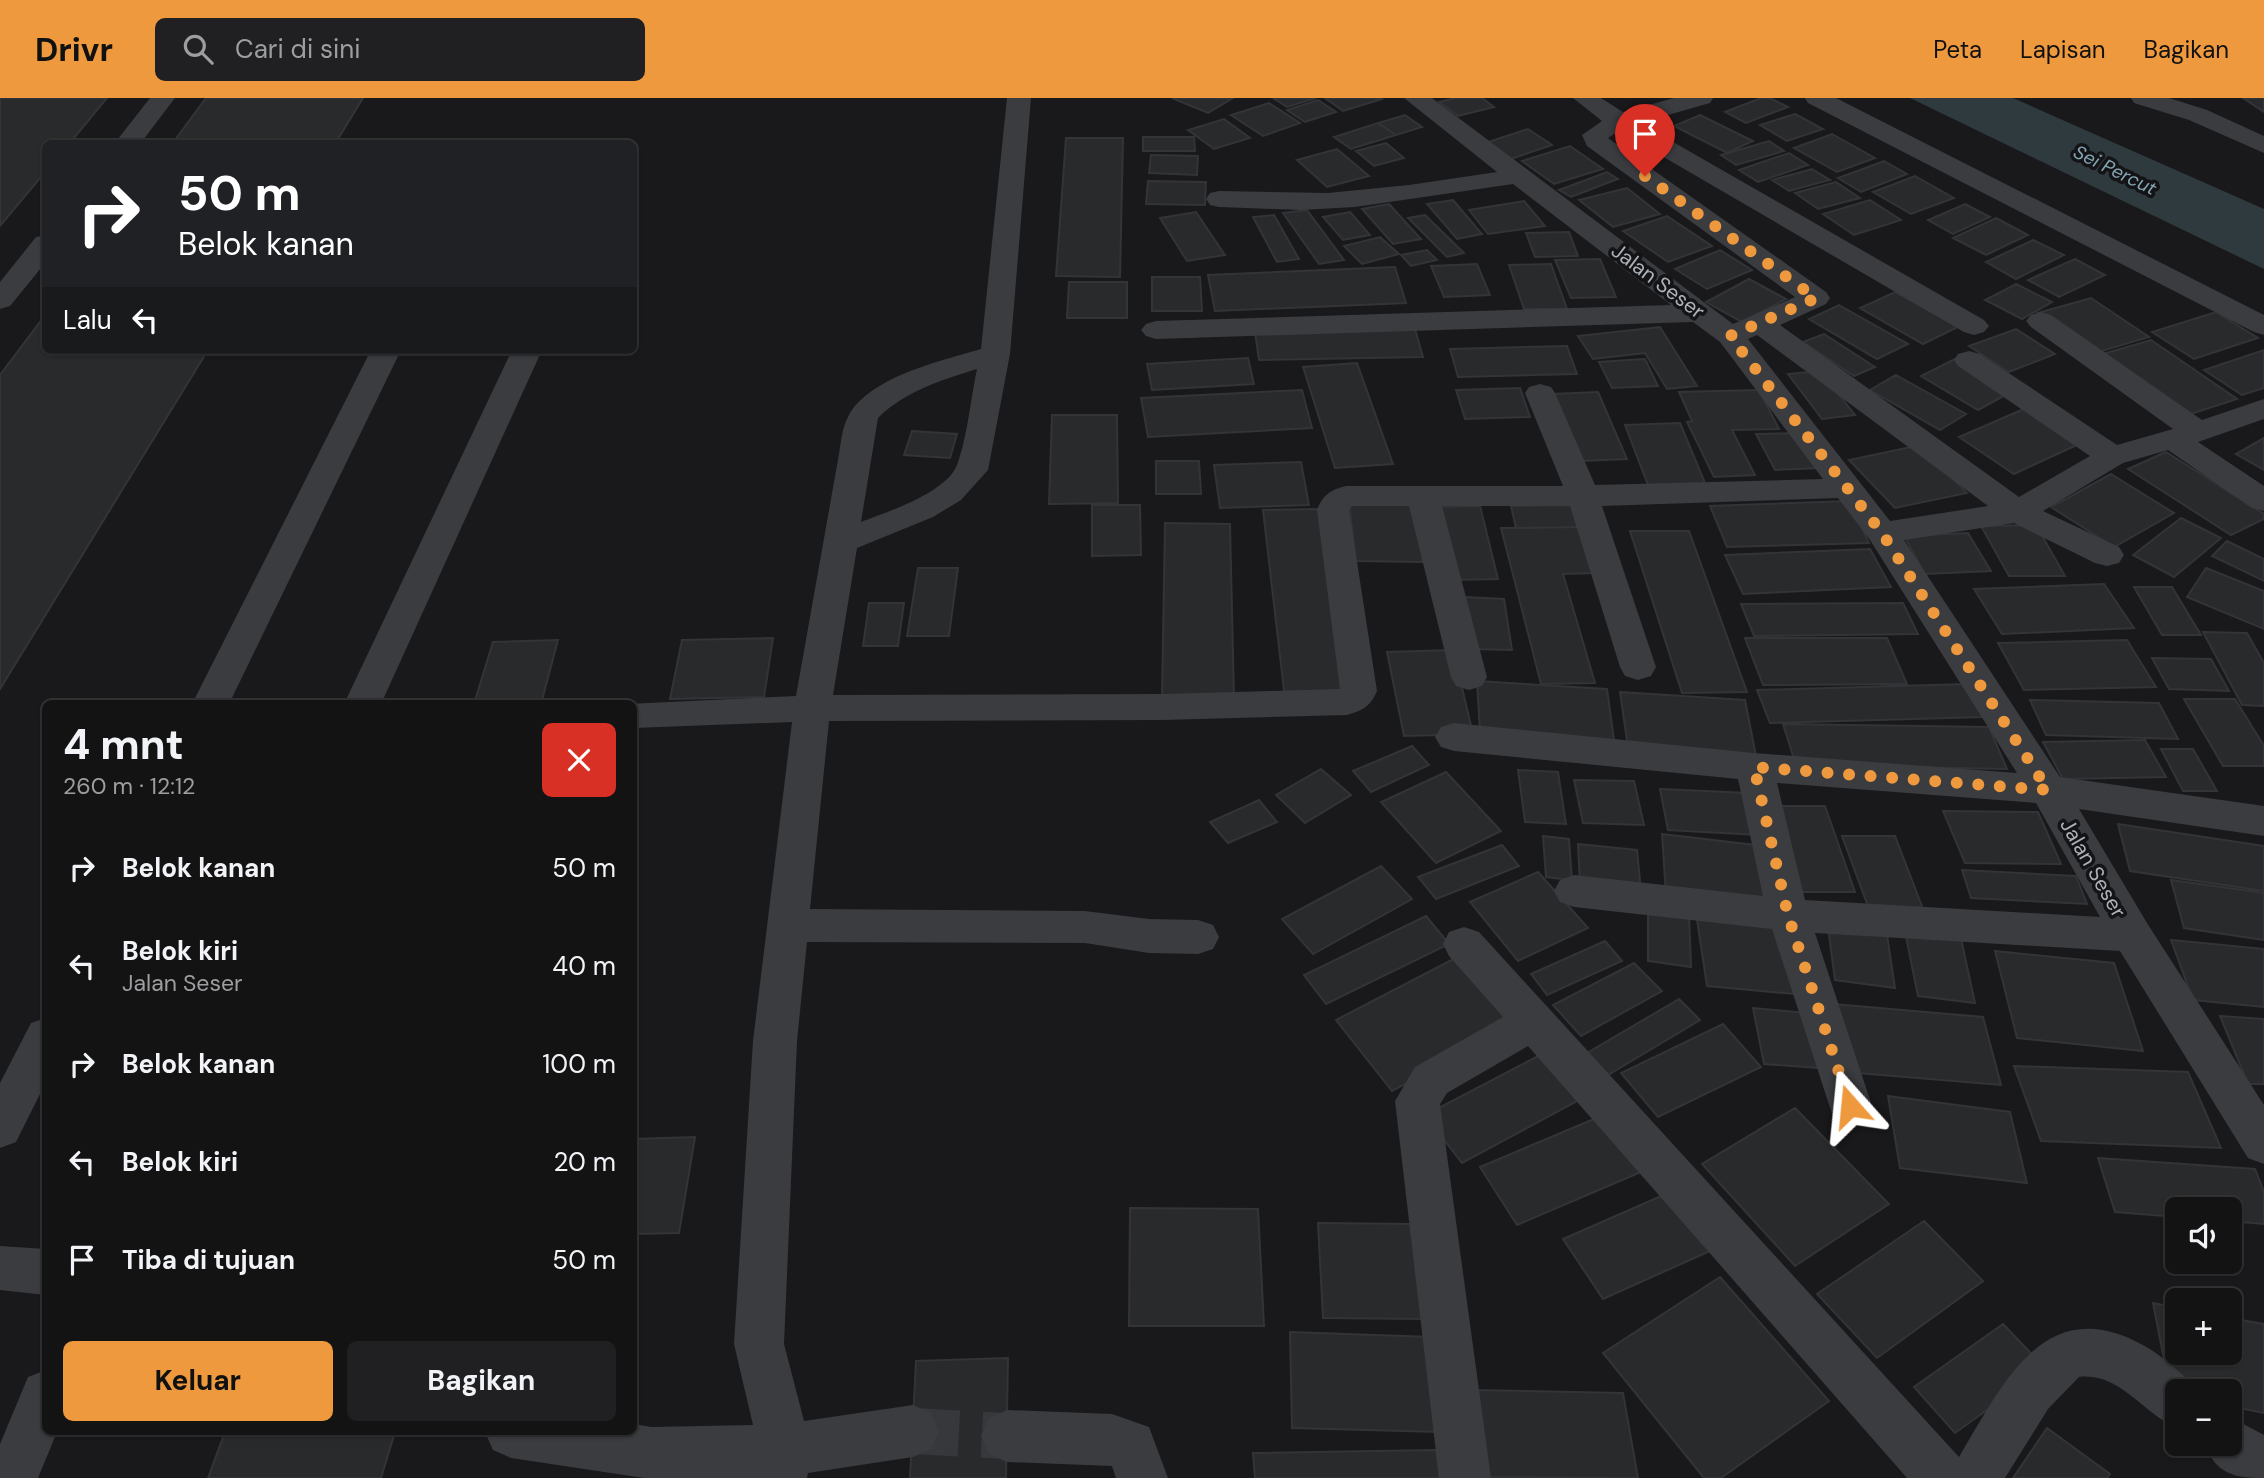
<!DOCTYPE html>
<html lang="id">
<meta charset="utf-8">
<style>
body{margin:0;font-family:"DM Sans",sans-serif;background:#202022;color:#f1f3f6;height:100vh;display:flex;flex-direction:column;font-size:26px;white-space:nowrap}
*{box-sizing:border-box;margin:0}
p{font-size:23px;color:#9d9ea0}
.icon{flex:none;width:38px;height:38px;fill:none;stroke:currentColor;stroke-width:2;stroke-linecap:round;stroke-linejoin:round}
.map{position:relative;flex:1;overflow:hidden}
.side{position:absolute;left:42px;top:602px;width:595px;height:735px;display:flex;flex-direction:column;background:#131314;border-radius:10px;box-shadow:0 2px 5px #0004,0 0 0 2px #323234}
.side>*{flex:none}
.hud{position:absolute;left:42px;top:42px;width:595px;height:214px;border-radius:10px;box-shadow:0 2px 5px #0004,0 0 0 2px #323234;background:#202124;color:#fff;overflow:hidden}
.fabs{position:absolute;left:2165px;top:1099px;display:grid;gap:14px}
.fabs a{display:grid;place-items:center;width:77px;height:77px;border-radius:10px;background:#131314;box-shadow:0 2px 5px #0004,0 0 0 2px #323234;font-size:35px}
.pin{position:absolute;display:grid;place-items:center;width:60px;height:60px;color:#fff;margin:-72px -30px;border-radius:50% 50% 50% 0;rotate:-45deg;box-shadow:0 0 7px #0007}
.pin .icon{rotate:45deg}
.me{position:absolute;width:77px;margin:-38px;rotate:342deg;stroke-linejoin:round;filter:drop-shadow(0 0 5px #0008)}
.turn{display:flex;align-items:center;gap:24px;height:147px;padding:0 21px;font-size:32px}
.turn .icon{width:91px;height:91px;stroke-width:2.5}
.turn b{display:block;font-size:49px;line-height:60px}
.then{display:flex;align-items:center;height:66px;padding:0 21px;background:#0003;gap:14px;font-size:26px}
.round{display:grid;place-items:center;flex:none;width:74px;height:74px;border-radius:10px;background:#202022}
.overview{display:flex;align-items:center;justify-content:space-between;height:119px;padding:0 21px}
h1{font-size:42px;font-weight:700;line-height:52px}
.primary-button{display:flex;gap:14px;margin-top:auto;padding:14px 21px}
.primary-button a{flex:1;height:80px;border-radius:10px;background:#ee993e;color:#111;font-size:28px;font-weight:700;line-height:80px;text-align:center}
.primary-button a+a{background:#202022;color:#f1f3f6}
ul{padding:0;list-style:none}
li{display:flex;align-items:center;gap:21px;height:98px;padding:0 21px}
li div{flex:1}
li b{display:block;font-size:26px}
li em{font-style:normal}
header{display:flex;align-items:center;gap:42px;box-sizing:border-box;height:98px;padding:0 35px;background:#ee993e;color:#111}
header strong{font-size:33px}
nav{display:flex;gap:38px;margin-inline-start:auto;font-size:24px}
.search{width:490px;height:63px;background:#202022;display:flex;align-items:center;gap:18px;box-sizing:border-box;padding:0 24px;border-radius:10px;color:#9d9ea0;font-size:26px}
.map>svg:first-child{display:block}
.water{fill:#2f3a3f}
.building{fill:#292a2c;stroke:#333437;stroke-width:2}
.lines{fill:none;stroke-linecap:round;stroke-linejoin:round}
.minor-tunnel{stroke:#36383b;stroke-width:46;stroke-dasharray:46 23;stroke-linecap:butt}
.minor{fill:#3a3c40;fill-rule:evenodd}
.route{stroke:#ee993e;stroke-width:12;stroke-dasharray:0 21.6}
.labels{text-anchor:middle;dominant-baseline:central;stroke-width:7;stroke-linejoin:round;paint-order:stroke}
.far-water-label{font-size:19px;font-style:italic;fill:#84a5b4;stroke:#141416}
.street-label{font-size:21px;fill:#acb2ba;stroke:#141416}
</style>
<header>
<strong>Drivr</strong>
<div class="search"><svg class="icon" aria-label="search" viewBox="0 0 24 24"><circle cx="10" cy="10" r="6"/><path d="M15 15l6 6"/></svg>Cari di sini</div>
<nav><a>Peta</a><a>Lapisan</a><a>Bagikan</a></nav>
</header>
<div class="map">
<svg width="2264" height="1380" viewBox="0 0 2264 1380">
<rect width="100%" height="100%" fill="#19191b"/>
<path class="water" d="M1910 0H2013L2264 111V171Z"/>
<path class="building" d="M0 0H107L69 46H46V73L0 128Z
M206 0H363L335 46H172Z
M1172 0H1233L1208 15Z
M1273 0H1316L1287 9Z
M1325 0H1381L1382 1 1343 13Z
M1455 0H1482L1494 9 1458 18 1439 4Z
M1761 0H1770L1788 9 1746 25 1725 14Z
M2243 0H2264V14Z
M1318 2 1336 14 1305 24 1287 12Z
M1269 5 1300 25 1263 38 1231 17Z
M1795 16 1823 31 1787 43 1760 27Z
M1405 17 1422 29 1396 37 1378 25Z
M1700 17 1753 43 1727 55 1674 28Z
M1224 21 1250 40 1214 51 1188 32Z
M1378 25 1396 37 1351 51 1334 39Z
M1528 31 1552 47 1511 61 1488 44Z
M1832 36 1875 60 1837 74 1794 50Z
M1143 39H1194L1195 53H1143Z
M1066 40H1123L1120 179 1056 178Z
M1769 43 1784 53 1736 67 1721 57Z
M1386 45 1404 60 1374 68 1356 53Z
M1570 48 1603 71 1554 86 1522 63Z
M1337 51 1369 78 1327 89 1297 62Z
M1789 55 1808 67 1758 84 1739 72Z
M1151 57 1198 58 1197 77 1149 75Z
M1884 63 1907 76 1861 94 1838 80Z
M1812 71 1830 82 1789 93 1772 82Z
M1607 74 1618 81 1571 99 1559 92Z
M1915 78 1954 100 1911 116 1873 94Z
M1148 83 1206 84 1205 107 1146 106Z
M1836 84 1860 100 1818 111 1795 95Z
M1627 90 1660 116 1613 129 1579 102Z
M1453 102 1482 136 1457 141 1427 106Z
M1870 102 1901 122 1854 137 1823 116Z
M1524 103 1545 128 1488 136 1469 112Z
M1389 106 1421 141 1393 146 1362 111Z
M1965 106 1990 119 1953 136 1928 122Z
M1307 112 1344 162 1319 166 1283 115Z
M1196 114 1225 157 1187 163 1160 120Z
M1350 114 1370 137 1343 142 1323 119Z
M1274 117 1299 161 1277 164 1253 119Z
M1425 117 1464 155 1447 159 1408 120Z
M1667 118 1712 148 1668 164 1623 133Z
M1996 120 2028 137 1986 157 1953 140Z
M1569 134 1578 158 1535 159 1526 135Z
M1380 139 1399 156 1362 166 1344 148Z
M2033 142 2064 157 2016 181 1986 164Z
M1427 152 1437 162 1411 168 1401 157Z
M1720 152 1752 172 1707 191 1675 171Z
M1600 161 1616 199 1571 200 1555 162Z
M2075 161 2105 177 2059 199 2028 182Z
M1477 166 1490 197 1444 199 1431 168Z
M1551 166 1567 211H1524L1509 167Z
M1395 169 1406 205 1215 213 1208 177Z
M1152 179H1200L1202 213H1152Z
M1749 181 1786 201 1742 224 1706 204Z
M1069 184H1127V220H1067Z
M2016 186 2052 204 2022 221 1985 202Z
M1895 194 1958 229 1923 246 1860 210Z
M2091 200 2149 239 2095 255 2038 215Z
M1839 207 1908 246 1877 261 1809 221Z
M2216 214 2258 240 2194 261 2152 234Z
M46 216V252H208L0 591V277Z
M1660 229 1697 288 1667 291 1645 255 1593 261 1578 238Z
M1415 231 1423 259 1259 262 1255 234Z
M2016 231 2055 256 2009 274 1969 248Z
M1824 236 1875 269 1854 278 1803 244Z
M2151 242 2237 301 2188 317 2103 256Z
M1567 248 1577 276 1458 279 1450 251Z
M2264 252V290L2242 297 2204 272Z
M1248 260 1254 286 1152 292 1147 266Z
M1645 261 1658 288 1612 290 1599 264Z
M1955 261 2013 293 1978 312 1921 278Z
M1357 265 1393 366 1335 370 1303 269Z
M1820 273 1855 317 1822 321 1788 276Z
M1896 277 1966 316 1940 332 1870 292Z
M1520 290 1530 319 1465 321 1456 292Z
M1302 292 1312 330 1148 339 1141 300Z
M1759 292 1779 331 1732 332 1755 377 1714 379 1687 324 1692 323 1679 294Z
M1598 294 1627 361 1580 363 1553 296Z
M2024 311 2079 346 2014 376 1959 339Z
M1052 317H1117L1118 405 1049 406Z
M1680 325 1705 385 1648 387 1625 327Z
M912 333 957 336 950 360 904 357Z
M1800 335 1820 370 1775 372 1756 336Z
M2264 340V372L2236 356Z
M1920 347 1967 395 1895 410 1849 362Z
M2166 354 2264 416V421L2231 437 2128 371Z
M1156 363H1199L1201 396H1156Z
M1301 364 1309 407 1220 410 1214 367Z
M2111 376 2174 415 2114 449 2051 409Z
M1849 403 1869 445 1727 449 1710 408Z
M1349 404H1415L1423 464 1356 463Z
M1092 407H1140L1141 457 1092 458Z
M1574 407 1580 429 1516 430 1511 408Z
M1480 408 1498 481 1454 482 1437 409Z
M1319 411 1348 600 1285 601 1263 412Z
M2181 420 2221 440 2174 479 2133 457Z
M1165 425 1230 426 1234 602 1162 600Z
M2036 427 2065 478H2009L1981 428Z
M1580 429 1595 475 1563 476 1595 585 1541 586 1501 430Z
M1630 433H1689L1747 594 1682 595Z
M1968 435 1991 473 1925 476 1904 438Z
M2227 443 2264 461V483L2212 458Z
M1870 451 1891 489 1743 496 1725 457Z
M918 470H958L949 538H907Z
M2206 470 2264 493V531L2187 499Z
M2104 486 2134 530 2002 536 1974 491Z
M2134 489H2172L2201 537H2162Z
M1465 499 1504 501 1512 552 1471 551Z
M869 505H904L898 548H863Z
M1903 505 1918 536 1754 538 1741 506Z
M2203 534 2247 535 2264 565V608L2242 607Z
M773 540 764 599 670 601 682 542Z
M1745 540H1887L1907 586 1763 587Z
M558 542 541 606H474L493 544Z
M2127 542 2156 589 2024 592 1998 545Z
M1453 552 1473 636 1404 638 1387 554Z
M2152 560 2211 561 2229 593 2169 591Z
M1477 583 1607 591 1614 642 1480 634Z
M1967 586 1984 619 1770 625 1757 592Z
M1620 594 1745 602 1756 658 1628 649Z
M2184 601H2235L2264 648V668H2223Z
M2030 602 2159 605 2178 641 2046 637Z
M1783 626 1989 629 2007 671 1796 667Z
M2145 642 2166 679 2063 681 2043 644Z
M1412 648 1429 667 1371 694 1353 673Z
M2161 651H2193L2217 693H2183Z
M1321 671 1351 697 1305 725 1276 697Z
M1518 672 1558 674 1566 726 1525 724Z
M1446 674 1501 733 1436 765 1381 704Z
M1574 682 1634 683 1644 727 1583 725Z
M1660 691 1748 695 1758 737 1668 732Z
M1259 702 1277 724 1228 745 1210 724Z
M1773 708H1825L1855 794H1800Z
M1943 713 2038 714 2061 766 1965 765Z
M2118 726 2264 748V793L2130 773Z
M1662 736 1764 748 1771 810 1666 797Z
M1543 738 1569 741 1572 782 1546 779Z
M1842 738H1895L1923 811H1869Z
M1578 746 1637 752 1641 793 1580 787Z
M1502 747 1519 768 1436 801 1418 779Z
M1381 768 1412 801 1313 856 1282 821Z
M1962 772 2076 778 2087 806 1971 800Z
M1538 774 1588 830 1518 863 1470 804Z
M2171 782 2264 795V842L2184 830Z
M1648 810 1689 816 1691 869 1648 863Z
M1696 815 1781 822 1795 896 1707 888Z
M1426 818 1449 846 1326 906 1304 877Z
M1827 822 1886 830 1895 890 1835 882Z
M1904 829 1960 836 1975 905 1918 898Z
M2171 842 2264 851V909L2193 902Z
M1605 843 1622 863 1547 897 1531 876Z
M1995 853 2114 865 2143 953 2017 940Z
M1461 857 1520 924 1392 993 1336 922Z
M1634 865 1662 893 1581 938 1553 907Z
M1679 901 1700 922 1608 977 1587 955Z
M1833 906 1983 919 2001 987 1846 974Z
M1753 910 1806 915 1818 970 1764 966Z
M2220 918 2264 921V986H2248Z
M1723 926 1761 969 1658 1019 1621 975Z
M1542 956 1581 1001 1462 1065 1425 1017Z
M2014 968 2188 974 2221 1050 2041 1043Z
M1888 998 2010 1014 2027 1085 1900 1070Z
M1795 1010 1889 1106 1795 1168 1702 1066Z
M1601 1018 1641 1074 1517 1127 1480 1069Z
M695 1039 679 1135 634 1136V1041Z
M2098 1060 2255 1071 2264 1094V1126L2230 1123V1111H2177V1119L2115 1114Z
M1668 1095 1710 1153 1603 1201 1563 1141Z
M1130 1110 1258 1111 1264 1228H1129Z
M1924 1123 1983 1183 1877 1260 1817 1196Z
M1318 1125 1413 1126 1422 1221 1323 1220Z
M1720 1179 1829 1303 1721 1380H1704L1603 1255Z
M2153 1205 2177 1210V1255H2230V1220L2264 1226V1315L2230 1308V1293H2177V1298L2171 1297Z
M2003 1226 2045 1270 1955 1335 1914 1289Z
M1290 1234 1431 1239 1439 1334 1292 1330Z
M1008 1260 1006 1380H910L916 1263Z
M1474 1292 1623 1295 1638 1380 1484 1379Z
M2047 1330 2110 1376 2107 1380H2013Z
M225 1334H395L381 1380H208Z
M1436 1352 1440 1380H1255L1253 1355Z"/>
<g class="lines">
<path class="minor-tunnel" d="M913 1333 1007 1338"/>
<path class="minor" d="M150 0H175L140 46H114Z
M1007 0H1031L1010 256 988 372 961 402 933 419 857 450 833 597 1162 596 1340 591 1317 412C1323 397 1330 392 1346 388H1563L1525 295 1529 289 1540 286 1551 289 1555 295 1595 387 1823 381 1720 244 1693 224 1156 241 1146 238 1141 232 1146 226 1156 223 1671 207 1513 86 1355 109 1301 112 1219 109 1210 107 1206 101 1210 95 1219 93 1328 95 1409 87 1497 74 1404 0H1432L1733 226 1795 199 1587 48 1582 37 1602 23 1573 0H1601L1623 14 1674 0H1713L1710 5 1640 25 1984 222 1989 228 1984 234 1974 237 1964 234 1619 33 1608 40 1826 194 1830 200 1826 206 1780 227 2019 399 2090 358 1958 268 1954 262 1958 256 1969 253 1980 256 2117 347 2173 331 2031 229 2026 223 2031 217 2041 214 2051 217 2202 322 2264 301V321L2198 344 2264 388V413L2252 410 2168 352 2123 365 2043 413 2119 449 2124 457 2119 465 2107 468 2095 465 2014 425 1904 442 2060 679 2264 708V738L2079 711 2147 825 2264 1007V1066L2248 1060 2120 853 1815 835 1872 1008 1866 1022 1850 1028 1834 1022 1772 831 1574 809 1560 804 1554 793 1560 782 1574 777 1763 798 1738 681 1454 653 1441 649 1435 639 1441 629 1454 625 1754 655 2017 675 1870 442 1838 400 1602 408 1656 569 1651 578 1638 582 1625 578 1620 569 1570 408H1442L1487 579 1482 588 1469 592 1456 588 1451 579 1409 408H1352L1349 412 1377 593C1370 609 1363 612 1347 617L1162 622 829 623 810 811 1085 813 1149 821 1198 822 1213 827 1219 839 1213 851 1198 856 1149 855 1085 845 807 844 797 943 784 1246 804 1323 913 1307 931 1315 939 1333 931 1351 913 1359 808 1375 807 1380H644L511 1360 493 1352 485 1334H634V1326L651 1329 753 1327 734 1246 753 943 792 624 634 630V606H628L796 598 839 356C841 344 842 330 848 319 868 279 941 263 981 251ZM1757 237 1988 408 1890 423 1748 241ZM977 271C971 299 967 341 957 367 946 395 887 414 861 424L878 320C905 293 942 282 977 271ZM1777 685 2036 705 2100 819 1805 802Z
M1805 0H1836L2264 217V237L2254 234 1808 5Z
M2131 0H2169L2207 12 2264 38V55L2189 22 2134 5Z
M46 137V164L10 208 0 211V184L36 139Z
M371 252H401L229 606H192Z
M512 252H542L381 606H344Z
M1464 829 1479 834 1959 1359C2005 1282 2048 1187 2153 1253 2168 1263 2181 1276 2195 1287L2198 1293H2177V1330C2143 1316 2120 1274 2079 1279L2048 1311 2005 1380H1907L1528 948 1447 995 1440 1006 1491 1380H1439L1395 1003 1415 969 1503 919 1449 858 1443 846 1449 834Z
M46 920V984L16 1044 0 1050V985L31 925Z
M0 1148 46 1151V1197L0 1192Z
M46 1272V1334H57L38 1380H0V1346L28 1279Z
M1007 1312 1112 1316 1149 1329 1168 1380H1116L1112 1368 1007 1364 989 1356 981 1338 989 1320Z
M2230 1319 2264 1337V1380C2233 1380 2217 1376 2204 1346H2230Z"/>
</g>
<g class="lines">
<path class="route" d="M1645 78 1816 200 1730 238 1882 435 2048 692 1754 669 1788 817 1850 1008"/>
</g>
<g class="labels">
<g class="far-water-label">
<text transform="translate(2115 72) rotate(26)">Sei Percut</text>
</g>
<g class="street-label">
<text transform="translate(1658 183) rotate(37)">Jalan Seser</text>
<text transform="translate(2093 770) rotate(60)">Jalan Seser</text>
</g>
</g>
</svg>
<div class="fabs">
<a><svg class="icon" aria-label="sound" viewBox="0 0 24 24"><path d="M4 9h4l5-4v14l-5-4H4zM17 9q2 3 0 6"/></svg></a>
<a>+</a>
<a>−</a>
</div>
<div class="pin" style="left:1645px;top:78px;background:#d93025"><svg class="icon" aria-label="arrive" viewBox="0 0 24 24"><path d="M6 21V4h12l-3 4 3 4H6"/></svg></div>
<svg class="me" style="left:1850px;top:1008px" viewBox="-20 -20 40 40"><path d="M0-17L14 15 0 8-14 15z" fill="#ee993e" stroke="#fff" stroke-width="4"/></svg>
<div class="hud">
<div class="turn"><svg class="icon" aria-label="right" viewBox="0 0 24 24"><path d="M7 20v-9h11M14 6l5 5-5 5"/></svg><div><b>50 m</b>Belok kanan</div></div>
<div class="then">Lalu<svg class="icon" aria-label="left" viewBox="0 0 24 24"><path d="M17 20v-9H6M10 6l-5 5 5 5"/></svg></div>
</div>
<section class="side">
<div class="overview"><div><h1>4 mnt</h1><p>260 m · 12:12</p></div><a class="round" style="background:#d93025;color:#fff"><svg class="icon" aria-label="close" viewBox="0 0 24 24"><path d="M6 6l12 12M18 6L6 18"/></svg></a></div>
<ul>
<li><svg class="icon" aria-label="right" viewBox="0 0 24 24"><path d="M7 20v-9h11M14 6l5 5-5 5"/></svg><div><b>Belok kanan</b></div><em>50 m</em></li>
<li><svg class="icon" aria-label="left" viewBox="0 0 24 24"><path d="M17 20v-9H6M10 6l-5 5 5 5"/></svg><div><b>Belok kiri</b><p>Jalan Seser</p></div><em>40 m</em></li>
<li><svg class="icon" aria-label="right" viewBox="0 0 24 24"><path d="M7 20v-9h11M14 6l5 5-5 5"/></svg><div><b>Belok kanan</b></div><em>100 m</em></li>
<li><svg class="icon" aria-label="left" viewBox="0 0 24 24"><path d="M17 20v-9H6M10 6l-5 5 5 5"/></svg><div><b>Belok kiri</b></div><em>20 m</em></li>
<li><svg class="icon" aria-label="arrive" viewBox="0 0 24 24"><path d="M6 21V4h12l-3 4 3 4H6"/></svg><div><b>Tiba di tujuan</b></div><em>50 m</em></li>
</ul>
<div class="primary-button"><a>Keluar</a><a>Bagikan</a></div>
</section>
</div>
